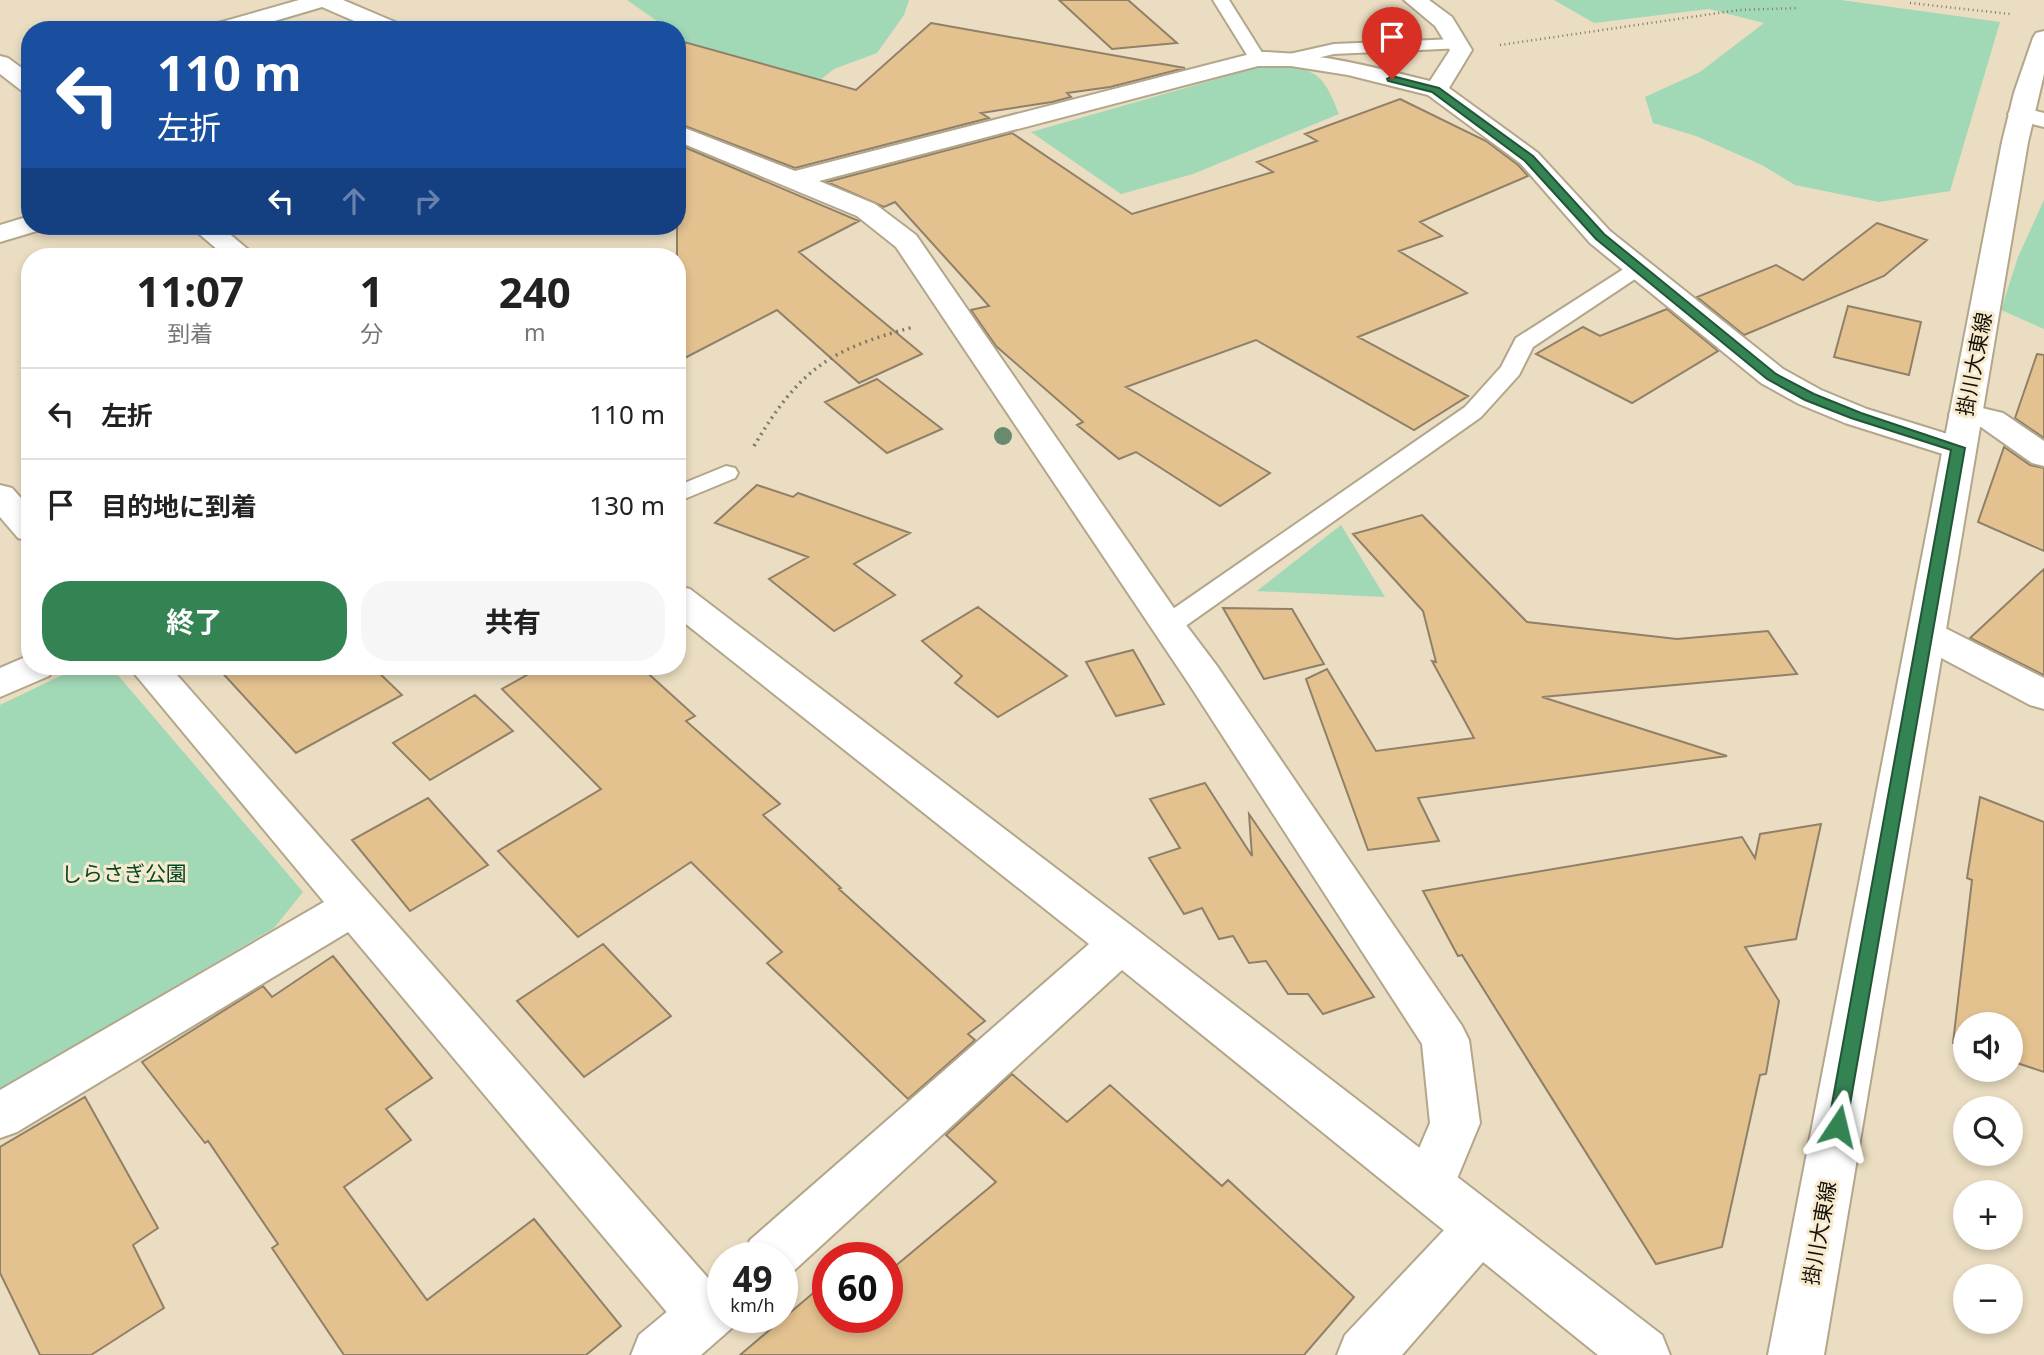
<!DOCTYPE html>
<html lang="ja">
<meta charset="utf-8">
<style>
body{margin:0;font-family:"Noto Sans","Noto Sans JP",sans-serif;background:#f6f6f6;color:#222;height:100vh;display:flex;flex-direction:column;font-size:26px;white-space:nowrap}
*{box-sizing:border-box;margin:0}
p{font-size:23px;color:#767676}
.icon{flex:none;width:38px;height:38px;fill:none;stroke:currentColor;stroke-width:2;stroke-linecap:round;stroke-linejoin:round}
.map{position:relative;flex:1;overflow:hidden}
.panel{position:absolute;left:21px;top:248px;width:665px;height:427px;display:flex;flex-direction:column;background:#fff;border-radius:28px;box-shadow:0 4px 10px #0003}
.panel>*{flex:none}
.top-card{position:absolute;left:21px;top:21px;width:665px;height:214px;border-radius:28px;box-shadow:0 4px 10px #0003;background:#1a4fa0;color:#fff;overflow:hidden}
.fabs{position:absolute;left:1953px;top:1012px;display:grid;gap:14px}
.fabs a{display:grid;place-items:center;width:70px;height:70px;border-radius:50%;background:#fff;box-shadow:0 4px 10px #0003;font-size:35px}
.speed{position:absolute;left:707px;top:1242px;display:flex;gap:14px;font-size:35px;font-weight:700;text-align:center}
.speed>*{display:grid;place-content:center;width:91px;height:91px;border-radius:50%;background:#fff;box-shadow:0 4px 10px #0003;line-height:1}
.speed small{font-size:18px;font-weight:400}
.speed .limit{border:10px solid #d22;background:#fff;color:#111}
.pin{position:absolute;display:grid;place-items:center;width:60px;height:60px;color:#fff;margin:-72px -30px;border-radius:50% 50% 50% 0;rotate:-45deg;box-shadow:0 0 7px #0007}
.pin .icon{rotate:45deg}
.me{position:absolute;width:77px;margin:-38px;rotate:10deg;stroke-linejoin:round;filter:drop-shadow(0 0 5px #0008)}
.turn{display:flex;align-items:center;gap:24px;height:147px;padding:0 21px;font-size:32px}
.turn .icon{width:91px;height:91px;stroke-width:2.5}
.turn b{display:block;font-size:49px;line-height:60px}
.lanes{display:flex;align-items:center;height:66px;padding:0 21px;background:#0003;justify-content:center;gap:35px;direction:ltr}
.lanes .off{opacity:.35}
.eta{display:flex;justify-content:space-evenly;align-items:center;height:119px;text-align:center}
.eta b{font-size:42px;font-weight:700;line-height:49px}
.button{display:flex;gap:14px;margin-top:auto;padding:14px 21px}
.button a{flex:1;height:80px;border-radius:28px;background:#348353;color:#fff;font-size:28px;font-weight:700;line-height:80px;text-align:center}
.button a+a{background:#f6f6f6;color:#222}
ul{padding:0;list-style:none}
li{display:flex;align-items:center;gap:21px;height:91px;padding:0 21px;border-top:2px solid #e0e0e0}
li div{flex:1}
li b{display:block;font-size:26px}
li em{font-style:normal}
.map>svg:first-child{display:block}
.green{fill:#a1d8b6}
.building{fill:#e4c290;stroke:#908068;stroke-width:2}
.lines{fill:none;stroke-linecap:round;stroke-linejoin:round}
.service-casing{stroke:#b2a68b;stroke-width:4}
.minor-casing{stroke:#b2a68b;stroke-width:4}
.tertiary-casing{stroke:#b2a68b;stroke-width:4}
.primary-casing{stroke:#b2a68b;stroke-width:4}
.path-far1{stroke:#817965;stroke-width:2.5;stroke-dasharray:1 3.5;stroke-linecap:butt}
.path{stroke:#817965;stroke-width:3.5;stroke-dasharray:2 4.5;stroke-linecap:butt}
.service{fill:#fff;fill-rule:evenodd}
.minor{fill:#fff;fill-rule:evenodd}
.tertiary{fill:#fff;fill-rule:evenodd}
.primary{fill:#fff;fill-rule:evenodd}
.tree{fill:#698b6d}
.route{fill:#348353;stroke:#225536;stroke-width:2}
.labels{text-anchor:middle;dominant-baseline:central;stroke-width:6;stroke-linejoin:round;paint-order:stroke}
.street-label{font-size:21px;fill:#141006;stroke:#f7eace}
.park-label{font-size:21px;fill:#004828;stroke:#f7eace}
</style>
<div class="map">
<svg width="2044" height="1355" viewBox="0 0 2044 1355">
<rect width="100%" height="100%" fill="#eaddc1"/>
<path class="green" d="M627 0H909L904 15 877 53 834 69 809 89 683 57 677 30H670Z
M1554 0H1841L2000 22 1950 191 1879 202 1795 185 1762 165 1696 136 1653 123 1645 97 1700 72 1764 23 1709 9 1594 23Z
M1266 65C1313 68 1322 69 1339 114L1193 174 1121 194 1031 132Z
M2044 200V329L2001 310 2018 257Z
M1341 525 1385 597 1257 591Z
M79 667H111L303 892 274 928 0 1090V705Z"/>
<path class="building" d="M1059 0H1128L1177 43 1112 49Z
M931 23 1185 68 1110 87 1067 93 1071 97 1052 102 981 113 989 118 795 168 677 123V40L856 90Z
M1400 99 1486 141 1518 165 1528 176 1420 222 1442 236 1399 251 1467 293 1358 337 1468 396 1414 430 1256 340 1126 387 1270 473 1220 506 1136 452 1119 459 1077 425 1083 422 996 346 971 310 989 306 895 202 884 207 827 182 1012 133 1132 214 1273 172 1257 162 1317 141 1305 134Z
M677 144 859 221 799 252 922 354 859 383 777 310 677 362Z
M1877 223 1927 240 1884 276 1744 335 1697 297 1776 265 1803 280Z
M1848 306 1921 322 1909 375 1834 357Z
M1667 309 1718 351 1632 403 1536 354 1583 327 1600 336Z
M2037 354 2044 355V438L2015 418Z
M877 379 942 429 887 453 825 402Z
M2004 447 2030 465 2044 468V551L1978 522Z
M757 485 793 497 798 493 910 533 854 564 895 595 834 631 769 579 808 557 715 523Z
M1422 515 1527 622 1677 639 1768 631 1797 674 1542 697 1727 756 1418 798 1439 841 1368 850 1306 679 1327 669 1376 751 1474 738 1432 661 1436 662 1423 611 1353 534Z
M2044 569V675L1970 638Z
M978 607 1067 676 998 717 955 683 962 676 922 641Z
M1223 608 1292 609 1324 664 1264 679Z
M1133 650 1164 704 1116 716 1086 662Z
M217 667H373L402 695 296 753Z
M541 667H641L695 716 686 721 780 804 763 815 841 888 839 889 985 1021 968 1034 975 1040 908 1099 767 963 782 952 691 862 578 937 498 851 601 789 502 689Z
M475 695 513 731 430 780 393 743Z
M1205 783 1252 856 1249 814 1374 997 1323 1014 1308 994H1288L1266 961 1249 963 1233 936 1219 939 1202 908 1184 914 1149 858 1180 848 1150 799Z
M1980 797 2044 822V1072L2011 1061V1024H1965V1047L1953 1043 1972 880 1967 878Z
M428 798 488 865 410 911 352 840Z
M1821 824 1796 939 1745 947 1779 1001 1766 1074 1760 1075 1722 1247 1656 1264 1462 955 1458 956 1423 891 1742 837 1755 858 1760 834Z
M603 944 671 1016 584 1077 517 1001Z
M333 956 432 1078 386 1109 411 1140 344 1187 427 1300 534 1219 621 1326 586 1355H344L272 1248 278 1244 208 1141 205 1143 142 1062 263 986 272 997Z
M1012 1074 1067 1122 1110 1085 1222 1186 1228 1180 1354 1297 1304 1355H740L825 1283 828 1286V1318H887V1273L996 1182 946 1135Z
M85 1097 158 1228 133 1245 164 1308 91 1355H40L0 1273V1147Z"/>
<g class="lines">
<g class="service-casing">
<path id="service" d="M1213 0H1229L1266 59 1264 63H1252Z
M1456 39 1464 44 1462 48 1334 54 1291 64 1283 59 1285 55 1334 44Z
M1637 263 1644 265 1647 269 1644 273 1533 347 1519 375 1481 417 1177 632 1167 635 1157 632 1153 626 1157 620 1465 407 1501 367 1516 338 1630 265Z
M726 466 735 468 738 473 735 478 677 502V486Z"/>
</g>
<g class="minor-casing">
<path id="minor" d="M299 0H343L402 25 405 30H375L322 7 244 30H208L211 25Z
M1404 0H1429L1452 17 1472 50 1449 88 1538 153 1610 231 1783 369 1821 390 1867 409 1970 441 1974 448 1970 455 1958 458 1946 455 1845 423 1799 404 1761 383 1590 243 1520 163 1428 95 1348 75 1291 66H1258L819 181 875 204 916 235 1180 617 1217 666 1462 1026 1469 1040 1480 1123 1447 1203 1429 1210 1411 1203 1403 1186 1430 1123 1422 1044 1189 684 896 247 857 216 677 141V125L795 171 1258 52C1317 52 1373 67 1430 81L1450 50 1435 26Z
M1965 404 2003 413 2044 441V466L2032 463 1981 427 1954 421 1949 414 1954 407Z
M0 485 12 488 30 508V541L18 538 0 517Z
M1926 621 1939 625 2044 678V709L2030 705 1913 643 1907 634 1913 625Z
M30 655V667H54L49 676 0 697V668Z
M129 667H170L723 1295V1318H731L724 1335 705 1343 686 1335 348 932 17 1132 0 1138V1090L324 902Z
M1480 1203 1498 1211 1506 1228 1498 1245 1402 1355H1337L1345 1335 1462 1211Z"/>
</g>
<g class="tertiary-casing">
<path id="tertiary" d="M0 56 8 58 30 74V93L22 91 0 74Z
M2020 107 2044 113V127L2011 119 2008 114 2011 109Z
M30 216V226H42L40 230 0 242V225Z
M190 226H220L257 257H226Z
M677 586 690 589 1137 930 1662 1335 1670 1355H1598L1122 970 788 1276 782 1278V1258H743L750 1240 1089 944 677 617Z
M723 1274V1318L742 1319 701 1355H631L639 1335 704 1281Z"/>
</g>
<g class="primary-casing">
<path id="primary" d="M2044 31V74L2028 142 1824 1355H1768L2002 142 2014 93 2033 38 2036 33Z"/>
</g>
<path class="path-far1" d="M1910 3 2010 14
M1500 45 1739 10 1799 8"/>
<path class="path" d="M754 446C799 370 829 349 914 327"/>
<use href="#service" class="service"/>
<use href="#minor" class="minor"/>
<use href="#tertiary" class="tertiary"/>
<use href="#primary" class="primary"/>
</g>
<circle class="tree" cx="1003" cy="436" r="9"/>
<path class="route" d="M1392 76 1439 88 1533 156 1604 234 1776 374 1814 394 1861 413 1965 448 1845 1133 1838 1136 1831 1133 1828 1126 1951 450 1851 418 1805 400 1767 379 1596 239 1525 161 1432 92 1388 81 1387 79Z"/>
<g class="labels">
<g class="street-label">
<text transform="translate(1974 364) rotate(-79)">掛川大東線</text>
<text transform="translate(1819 1233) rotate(-80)">掛川大東線</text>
</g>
<g class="park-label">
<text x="124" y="873">しらさぎ公園</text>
</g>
</g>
</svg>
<div class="fabs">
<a><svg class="icon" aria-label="sound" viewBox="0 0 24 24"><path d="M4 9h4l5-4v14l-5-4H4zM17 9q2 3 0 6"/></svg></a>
<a><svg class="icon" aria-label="search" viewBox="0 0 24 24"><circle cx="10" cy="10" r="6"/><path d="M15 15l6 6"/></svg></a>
<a>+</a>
<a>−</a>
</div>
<div class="speed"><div>49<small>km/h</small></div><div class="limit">60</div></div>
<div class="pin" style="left:1392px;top:79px;background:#d93025"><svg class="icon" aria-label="arrive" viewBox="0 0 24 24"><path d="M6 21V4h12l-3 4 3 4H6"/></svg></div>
<svg class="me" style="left:1838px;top:1126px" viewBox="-20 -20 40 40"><path d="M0-17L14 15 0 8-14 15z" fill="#348353" stroke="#fff" stroke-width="4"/></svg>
<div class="top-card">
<div class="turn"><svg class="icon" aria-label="left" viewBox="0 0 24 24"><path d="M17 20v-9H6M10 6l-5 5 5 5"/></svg><div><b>110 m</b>左折</div></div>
<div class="lanes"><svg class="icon" aria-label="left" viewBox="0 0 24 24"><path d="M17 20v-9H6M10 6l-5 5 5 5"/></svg><svg class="icon off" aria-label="ahead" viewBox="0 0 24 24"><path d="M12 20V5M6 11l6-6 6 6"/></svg><svg class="icon off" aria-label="right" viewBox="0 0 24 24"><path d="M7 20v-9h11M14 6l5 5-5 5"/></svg></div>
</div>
<section class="panel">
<div class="eta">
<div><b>11:07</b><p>到着</p></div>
<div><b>1</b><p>分</p></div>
<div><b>240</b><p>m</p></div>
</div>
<ul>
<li><svg class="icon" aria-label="left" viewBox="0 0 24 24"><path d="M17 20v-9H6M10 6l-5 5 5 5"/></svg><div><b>左折</b></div><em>110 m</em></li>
<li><svg class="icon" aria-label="arrive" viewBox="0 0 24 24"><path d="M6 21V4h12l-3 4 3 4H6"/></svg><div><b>目的地に到着</b></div><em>130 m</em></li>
</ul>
<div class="button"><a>終了</a><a>共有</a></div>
</section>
</div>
